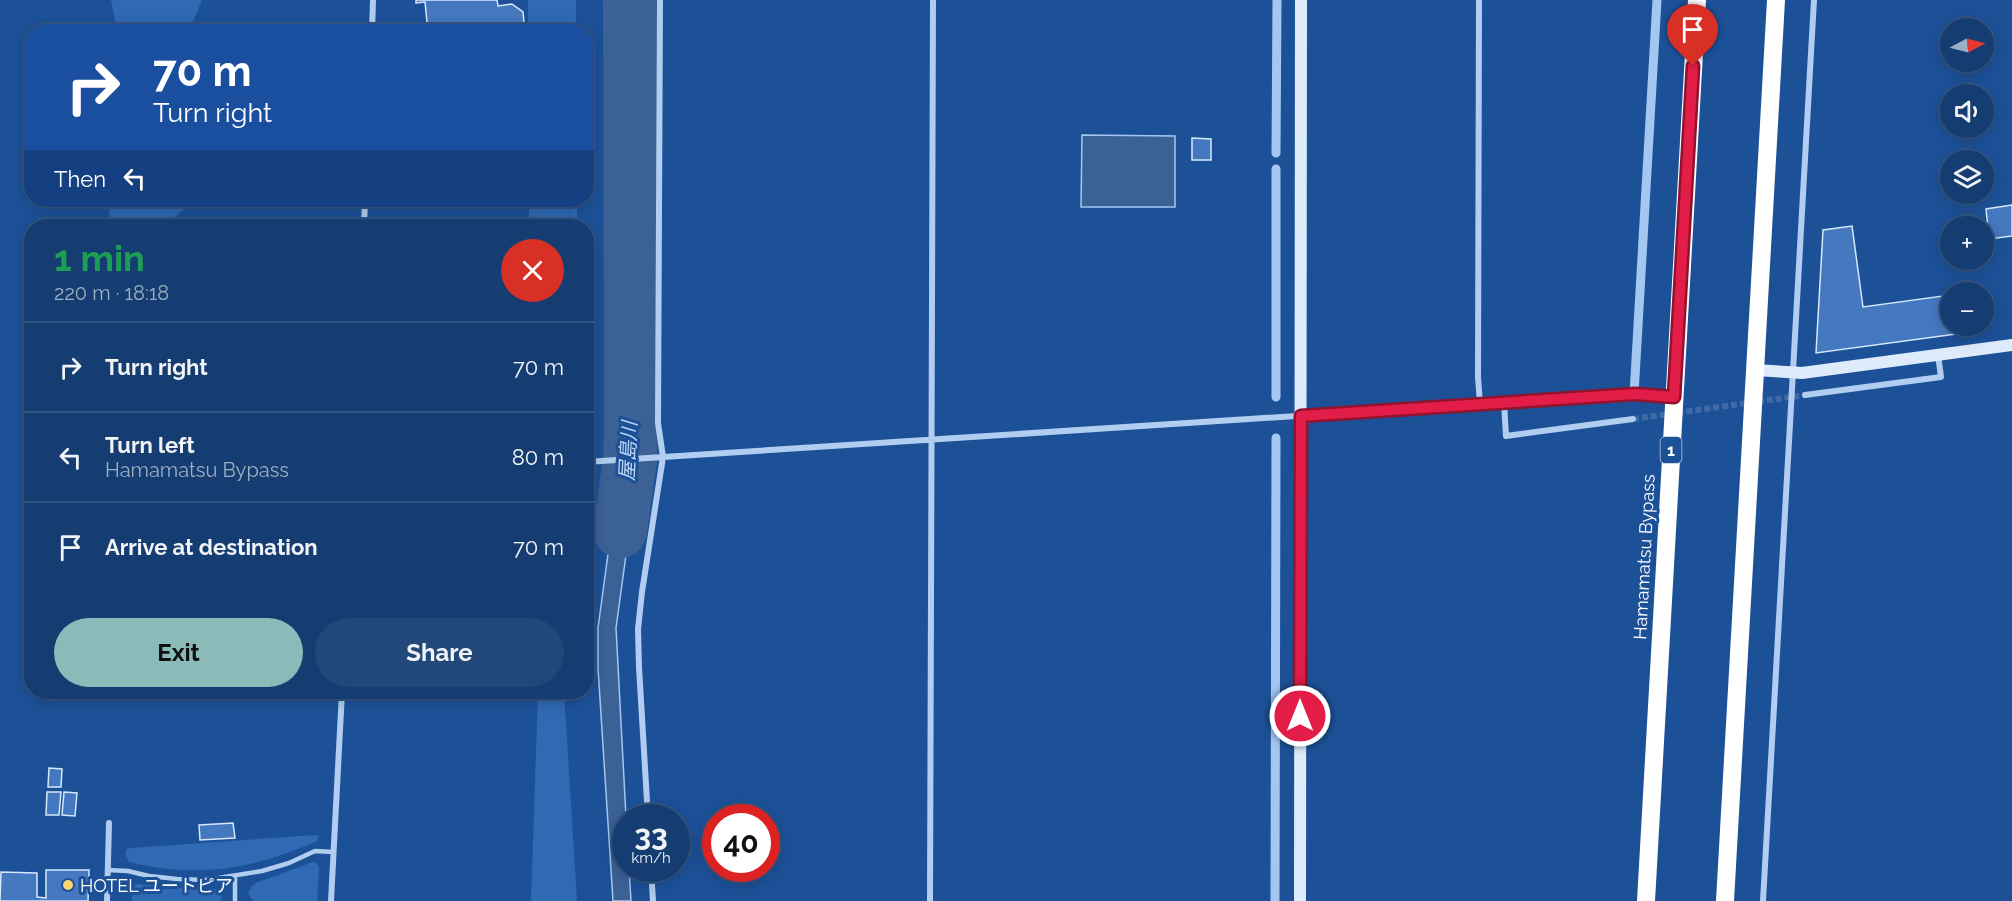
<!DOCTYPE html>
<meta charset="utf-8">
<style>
body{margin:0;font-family:Raleway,"Noto Sans JP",sans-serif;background:#22487a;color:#f1f3f6;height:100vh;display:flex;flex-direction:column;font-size:22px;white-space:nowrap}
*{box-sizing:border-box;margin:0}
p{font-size:20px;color:#9daec4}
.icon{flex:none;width:33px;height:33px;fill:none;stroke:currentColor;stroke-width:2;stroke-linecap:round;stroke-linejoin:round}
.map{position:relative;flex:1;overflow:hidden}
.details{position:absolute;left:24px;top:219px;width:570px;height:480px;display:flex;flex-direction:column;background:#153d72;border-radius:24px;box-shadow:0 3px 15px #0003,0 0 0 2px #345684}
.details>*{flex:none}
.banner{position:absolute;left:24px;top:24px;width:570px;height:183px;border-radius:24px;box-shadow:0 3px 15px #0003,0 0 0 2px #345684;background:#1a4fa0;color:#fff;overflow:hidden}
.needle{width:39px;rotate:83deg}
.fabs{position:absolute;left:1940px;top:18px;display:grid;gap:12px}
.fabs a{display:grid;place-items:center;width:54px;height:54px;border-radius:50%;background:#153d72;box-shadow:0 3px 15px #0003,0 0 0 2px #345684;font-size:30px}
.speed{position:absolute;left:612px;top:804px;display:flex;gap:12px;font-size:30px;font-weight:700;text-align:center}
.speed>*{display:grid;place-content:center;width:78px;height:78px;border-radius:50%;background:#153d72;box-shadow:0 3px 15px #0003,0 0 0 2px #345684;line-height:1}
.speed small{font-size:15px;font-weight:400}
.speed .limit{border:9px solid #d22;background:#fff;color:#111}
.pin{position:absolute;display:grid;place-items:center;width:51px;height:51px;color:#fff;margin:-62px -26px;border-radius:50% 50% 50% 0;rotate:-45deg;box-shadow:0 0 6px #0007}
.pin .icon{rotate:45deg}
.me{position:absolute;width:66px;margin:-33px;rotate:0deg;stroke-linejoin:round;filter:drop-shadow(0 0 4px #0008)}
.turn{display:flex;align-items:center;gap:21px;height:126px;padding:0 30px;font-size:27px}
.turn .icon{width:78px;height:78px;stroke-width:2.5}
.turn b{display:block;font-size:42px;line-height:51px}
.then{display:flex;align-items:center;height:57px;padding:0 30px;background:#0003;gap:12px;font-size:22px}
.round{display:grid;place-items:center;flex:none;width:63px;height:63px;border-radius:32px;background:#22487a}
.summary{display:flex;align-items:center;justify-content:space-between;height:102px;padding:0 30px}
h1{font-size:36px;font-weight:700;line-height:45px;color:#1e9e55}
.primary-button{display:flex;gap:12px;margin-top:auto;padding:12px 30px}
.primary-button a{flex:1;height:69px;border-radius:36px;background:#8bbbb9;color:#111;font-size:24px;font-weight:700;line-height:69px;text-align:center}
.primary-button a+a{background:#22487a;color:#f1f3f6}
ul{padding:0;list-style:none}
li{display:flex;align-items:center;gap:18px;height:90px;padding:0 30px;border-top:2px solid #345684}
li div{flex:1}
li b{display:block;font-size:22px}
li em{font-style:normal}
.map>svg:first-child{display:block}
.green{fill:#306ab5}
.water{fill:#3c6195;stroke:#a4c7f2;stroke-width:1.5}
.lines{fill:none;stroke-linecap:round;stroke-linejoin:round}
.stream{stroke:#a4c7f2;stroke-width:9}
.river{stroke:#3c6195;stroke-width:54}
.building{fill:#4479bf;stroke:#d7e7fb;stroke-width:1.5}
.street-tunnel{stroke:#3e6ba7;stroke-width:6;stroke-dasharray:6 3;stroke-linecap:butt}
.lane{stroke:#b1cdf0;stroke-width:4.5}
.street{stroke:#b1cdf0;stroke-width:6}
.secondary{stroke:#deebfb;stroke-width:12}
.highway{stroke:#fff;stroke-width:18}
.route-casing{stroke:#92132f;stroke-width:15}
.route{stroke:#e11d48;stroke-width:10}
.poi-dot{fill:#ffd770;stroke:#1c5198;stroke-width:2}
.labels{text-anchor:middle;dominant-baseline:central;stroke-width:6;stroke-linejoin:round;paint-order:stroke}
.shield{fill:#1c5198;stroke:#bbcbe0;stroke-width:1.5}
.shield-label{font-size:16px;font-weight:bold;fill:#fff}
.street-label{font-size:18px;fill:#fff;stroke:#1c5198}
.poi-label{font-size:18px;fill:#fff;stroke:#1c5198;text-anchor:start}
.water-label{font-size:20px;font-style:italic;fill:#bdd7f6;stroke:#1c5198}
</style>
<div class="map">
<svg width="2012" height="901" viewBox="0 0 2012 901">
<rect width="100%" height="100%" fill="#1c5198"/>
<path class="green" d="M111 0H202L189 31 117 32Z
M528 0H576V31H528Z
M108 200H193L166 226H106L110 215Z
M529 200H577V226H529Z
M538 692H564L577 901H531Z
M316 835 319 836 317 841C254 869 198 879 129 862L125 854 127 849 131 848Z
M313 862H316L319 867 317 901H253L248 893 251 887 256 883Z
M136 884 177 888 216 889 220 891 222 896 220 901H132V890Z"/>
<path class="water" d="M1082 135 1175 136V207H1081Z
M621 458 639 460 616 628 626 817V868L629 869 631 901H613L598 668V628Z"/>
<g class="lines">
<path class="stream" d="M1276 153 1277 0
M1634 394 1657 0
M1276 397V169
M1275 901 1276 438"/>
<path class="river" d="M620 531 630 459 631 427 630 0"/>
</g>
<path class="building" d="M416 0H497L498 6 512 4 523 12 525 32H428L425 2 416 3Z
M1192 138 1211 139V160H1192Z
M2012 205V236L1989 239 1986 209Z
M1852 226 1863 307 1950 295V326H1976L1971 332 1816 353 1823 230Z
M49 768 62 769 61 787H48Z
M47 792H61L59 815H46Z
M64 792 77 793 75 816 62 815Z
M233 823 235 838 200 840 199 825Z
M46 870H89L88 901H0L1 872 37 873V897L46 898Z"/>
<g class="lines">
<path class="street-tunnel" d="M1633 419 1805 395"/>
<path class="lane" d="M107 870 128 871 149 876 177 879 206 880 262 871 289 863 315 851 333 852
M235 877V901"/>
<path class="street" d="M1479 0 1478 377 1480 404
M372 32 373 0
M364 226 365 200
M1805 395 1941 377 1938 355
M1504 403 1506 436 1633 419
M586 462 1635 394 1674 397
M648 818 639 667 638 629 642 592 663 457 658 423 660 0
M651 868 653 901
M107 901 109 823
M331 901 342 692
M930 901 933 0
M1763 901 1814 0"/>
<path class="secondary" d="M1755 370 1802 373 2012 345
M1300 901 1301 0"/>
<path class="highway" d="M1646 901 1697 0
M1725 901 1776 0"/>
</g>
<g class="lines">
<g class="route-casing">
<path id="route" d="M1300 716 1301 416 1635 394 1674 397 1693 66"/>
</g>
<use href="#route" class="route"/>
</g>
<circle class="poi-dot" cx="68" cy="885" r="6"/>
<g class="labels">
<rect class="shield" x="1660.5" y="437" width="21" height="26" rx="4.5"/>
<g class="shield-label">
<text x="1671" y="450">1</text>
</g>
<g class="street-label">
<text transform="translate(1644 557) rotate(-87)">Hamamatsu Bypass</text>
</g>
<g class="poi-label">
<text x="80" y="885">HOTEL ユートピア</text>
</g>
<g class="water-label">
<text transform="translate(628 451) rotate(-87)">屋島川</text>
</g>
</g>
</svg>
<div class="fabs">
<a><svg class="needle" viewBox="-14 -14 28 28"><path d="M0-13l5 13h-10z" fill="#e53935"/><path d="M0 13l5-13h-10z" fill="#9daec4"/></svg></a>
<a><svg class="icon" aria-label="sound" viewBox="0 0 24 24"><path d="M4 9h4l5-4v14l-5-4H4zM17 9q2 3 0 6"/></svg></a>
<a><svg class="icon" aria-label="layers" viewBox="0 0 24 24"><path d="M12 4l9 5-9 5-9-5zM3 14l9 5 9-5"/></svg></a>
<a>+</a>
<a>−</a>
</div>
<div class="speed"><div>33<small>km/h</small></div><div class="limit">40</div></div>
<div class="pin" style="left:1693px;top:66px;background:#d93025"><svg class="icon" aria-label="arrive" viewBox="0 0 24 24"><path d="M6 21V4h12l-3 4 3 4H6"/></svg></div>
<svg class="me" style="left:1300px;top:716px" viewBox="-20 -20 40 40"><circle r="17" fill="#e11d48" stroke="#fff" stroke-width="3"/><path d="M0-11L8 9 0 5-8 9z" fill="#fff"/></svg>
<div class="banner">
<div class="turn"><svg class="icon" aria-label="right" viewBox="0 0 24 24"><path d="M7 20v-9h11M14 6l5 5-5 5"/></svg><div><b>70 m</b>Turn right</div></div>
<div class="then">Then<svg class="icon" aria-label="left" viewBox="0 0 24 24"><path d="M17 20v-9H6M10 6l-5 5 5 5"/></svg></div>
</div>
<section class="details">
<div class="summary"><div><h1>1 min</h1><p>220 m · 18:18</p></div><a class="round" style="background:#d93025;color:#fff"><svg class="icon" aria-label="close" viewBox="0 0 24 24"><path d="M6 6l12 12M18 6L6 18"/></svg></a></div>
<ul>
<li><svg class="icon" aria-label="right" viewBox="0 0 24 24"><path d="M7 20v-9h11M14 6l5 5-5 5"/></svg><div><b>Turn right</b></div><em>70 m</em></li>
<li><svg class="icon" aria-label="left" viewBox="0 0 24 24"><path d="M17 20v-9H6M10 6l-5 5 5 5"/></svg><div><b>Turn left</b><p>Hamamatsu Bypass</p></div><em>80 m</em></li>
<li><svg class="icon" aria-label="arrive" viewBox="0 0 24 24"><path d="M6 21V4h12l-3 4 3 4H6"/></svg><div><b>Arrive at destination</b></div><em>70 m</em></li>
</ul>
<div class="primary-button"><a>Exit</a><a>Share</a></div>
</section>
</div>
